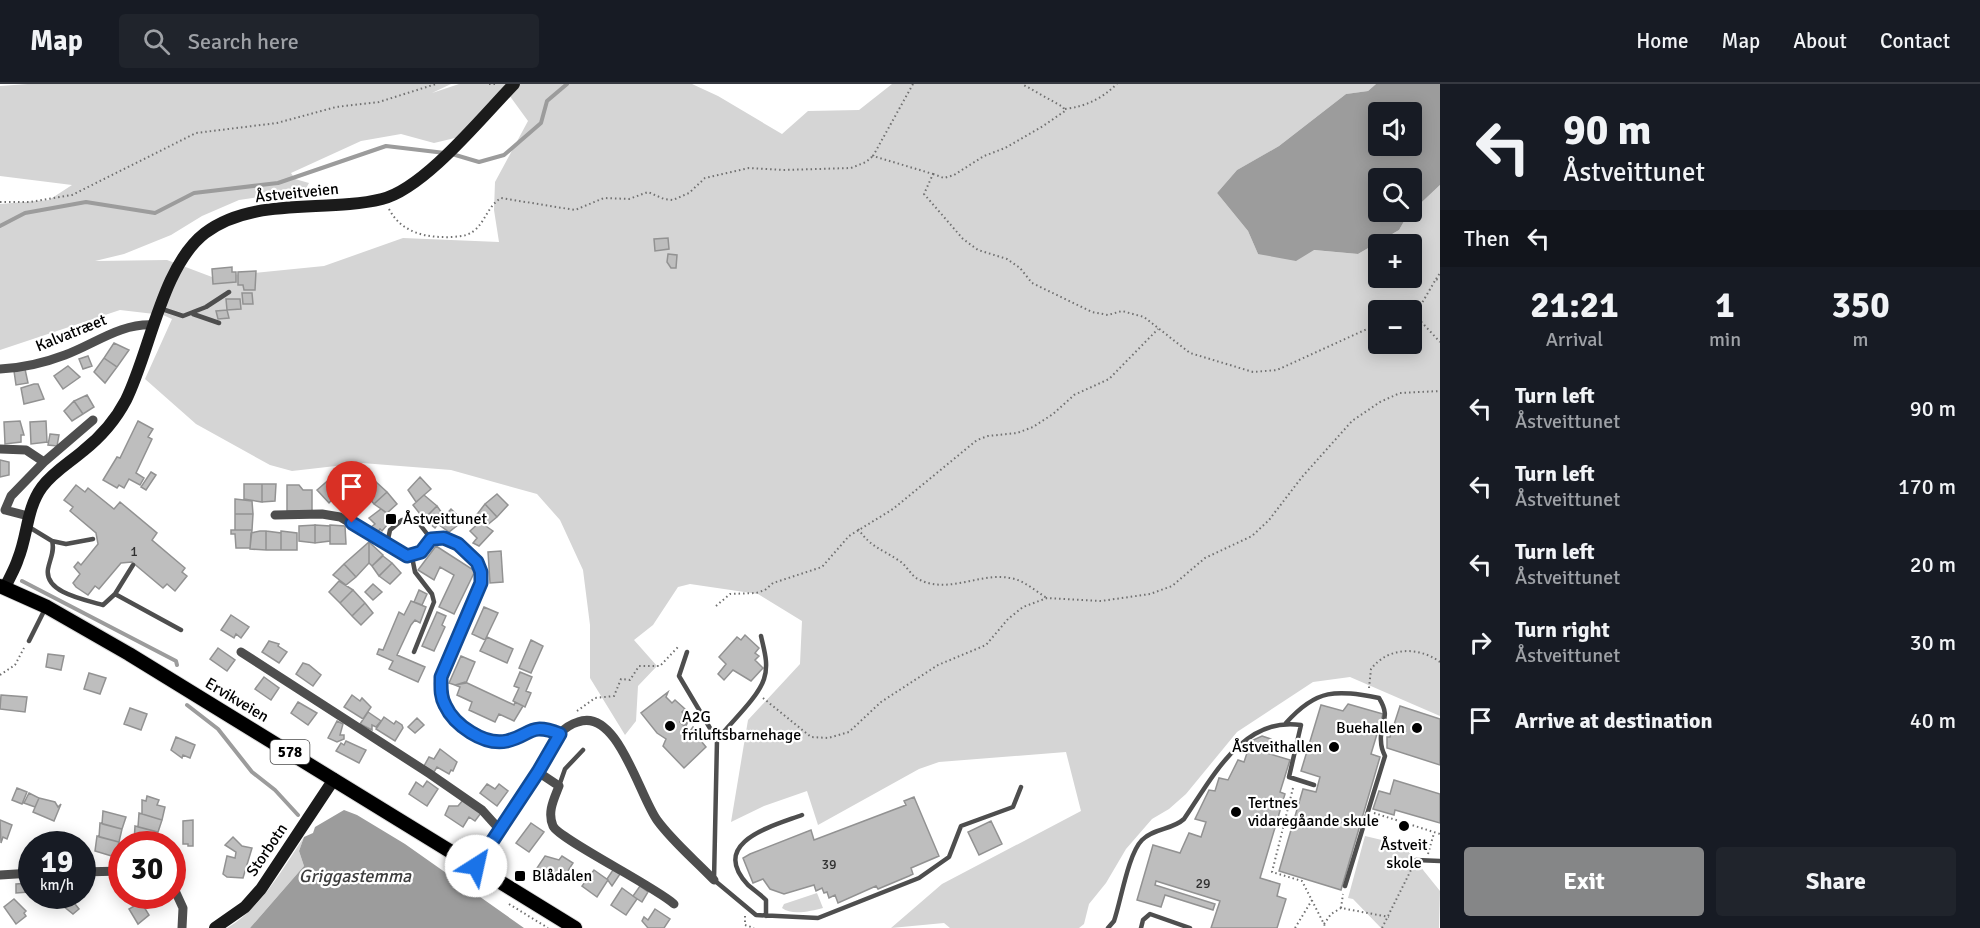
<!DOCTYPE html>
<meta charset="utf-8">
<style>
body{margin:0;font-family:Signika,sans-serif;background:#20242c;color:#f1f3f6;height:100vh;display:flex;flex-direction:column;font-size:22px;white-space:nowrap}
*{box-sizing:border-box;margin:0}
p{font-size:20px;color:#9ea1a6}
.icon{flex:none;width:33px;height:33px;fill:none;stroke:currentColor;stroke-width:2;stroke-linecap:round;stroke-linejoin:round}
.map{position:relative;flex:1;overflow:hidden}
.panel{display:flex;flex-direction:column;background:#171b24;width:540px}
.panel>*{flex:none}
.banner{background:#171b24;color:#f1f3f6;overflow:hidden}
.fabs{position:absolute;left:1368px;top:18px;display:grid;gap:12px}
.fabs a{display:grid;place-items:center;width:54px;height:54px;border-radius:6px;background:#171b24;box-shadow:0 3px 15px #0003;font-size:30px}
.speed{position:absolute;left:18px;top:747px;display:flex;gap:12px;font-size:30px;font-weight:700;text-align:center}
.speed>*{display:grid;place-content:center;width:78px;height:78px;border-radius:50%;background:#171b24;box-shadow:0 3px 15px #0003;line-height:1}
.speed small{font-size:15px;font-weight:400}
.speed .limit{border:9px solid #d22;background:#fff;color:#111}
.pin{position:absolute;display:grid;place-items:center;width:51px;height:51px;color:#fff;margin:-62px -26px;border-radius:50% 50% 50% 0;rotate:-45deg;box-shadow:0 0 6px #0007}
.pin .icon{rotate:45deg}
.me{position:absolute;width:66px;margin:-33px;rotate:35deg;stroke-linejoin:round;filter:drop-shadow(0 0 4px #0008)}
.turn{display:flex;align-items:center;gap:21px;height:126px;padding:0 24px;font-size:27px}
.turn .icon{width:78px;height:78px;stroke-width:2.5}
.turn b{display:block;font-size:42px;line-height:51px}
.then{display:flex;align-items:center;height:57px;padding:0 24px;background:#0003;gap:12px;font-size:22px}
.eta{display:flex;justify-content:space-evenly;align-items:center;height:102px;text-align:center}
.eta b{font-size:36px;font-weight:700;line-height:42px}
.button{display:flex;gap:12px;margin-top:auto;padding:12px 24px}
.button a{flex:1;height:69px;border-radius:6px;background:#858687;color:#fff;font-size:24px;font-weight:700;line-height:69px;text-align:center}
.button a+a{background:#20242c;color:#f1f3f6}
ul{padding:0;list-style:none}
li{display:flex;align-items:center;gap:18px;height:78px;padding:0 24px}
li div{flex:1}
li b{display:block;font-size:22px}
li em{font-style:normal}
header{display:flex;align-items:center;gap:36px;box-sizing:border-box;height:84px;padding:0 30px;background:#171b24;border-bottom:2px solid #363941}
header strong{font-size:28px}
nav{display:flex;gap:33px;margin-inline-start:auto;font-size:21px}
.search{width:420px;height:54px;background:#20242c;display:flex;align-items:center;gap:15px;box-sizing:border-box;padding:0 21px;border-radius:6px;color:#9ea1a6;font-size:22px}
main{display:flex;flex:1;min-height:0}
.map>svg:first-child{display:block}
.green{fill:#d5d5d5;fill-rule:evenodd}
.water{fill:#9c9c9c;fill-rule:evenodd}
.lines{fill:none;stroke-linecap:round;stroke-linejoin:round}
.stream{stroke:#9c9c9c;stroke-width:4}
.building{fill:#bebebe;stroke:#929292;stroke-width:1.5}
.primary-casing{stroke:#dbdbdb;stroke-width:16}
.path{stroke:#707070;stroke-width:2;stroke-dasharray:1.5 3;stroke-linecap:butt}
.lane{stroke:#4e4e4e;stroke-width:4.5}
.street{stroke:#4e4e4e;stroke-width:9}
.secondary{stroke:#1b1b1b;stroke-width:12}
.primary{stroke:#000;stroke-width:14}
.route-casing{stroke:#114b97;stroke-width:15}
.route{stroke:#1a73e8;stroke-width:10}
.poi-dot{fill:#000;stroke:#fff;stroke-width:2}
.labels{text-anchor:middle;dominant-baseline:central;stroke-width:4.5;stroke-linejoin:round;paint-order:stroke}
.number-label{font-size:14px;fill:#303030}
.shield{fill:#fff;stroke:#4c4c4c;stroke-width:1.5}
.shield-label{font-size:15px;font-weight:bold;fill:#000}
.street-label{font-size:16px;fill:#000;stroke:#fff}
.poi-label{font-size:16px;fill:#000;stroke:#fff;text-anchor:start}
.water-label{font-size:18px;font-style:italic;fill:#3d3d3d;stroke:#fff}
</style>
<header>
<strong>Map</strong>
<div class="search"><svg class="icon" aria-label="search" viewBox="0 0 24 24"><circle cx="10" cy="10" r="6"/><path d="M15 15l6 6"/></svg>Search here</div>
<nav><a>Home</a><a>Map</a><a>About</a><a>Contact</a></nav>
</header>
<main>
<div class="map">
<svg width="1440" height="844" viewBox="0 0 1440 844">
<rect width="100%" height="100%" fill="#fff"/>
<path class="green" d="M28 0H451L432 9 459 0H692L718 12 782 50 808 27 859 26 892 0H1376L1368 7 1346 10 1279 62 1237 86 1217 109 1248 147 1258 170 1313 166 1358 170 1399 146 1407 132 1440 101V632L1350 593 1313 598 1237 648 1186 710 1169 725 1152 735 1126 765 1106 799 1089 820 1084 840 1079 844H950L944 839 891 844 942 800 1081 727 1066 668 939 678 919 685 818 741 807 707 764 722 731 738 748 636 800 580 802 537 758 510 690 500 678 503 653 541 634 556 657 582 638 602 636 637 625 651 590 594V541L583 486 560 436 537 410 451 386 362 379 292 387 270 381 196 340 145 295 172 235 163 231 120 226 0 266V120L49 116 72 101 0 92V2ZM507 8 528 37 495 98 494 126 499 158 403 154 324 182 212 193 167 176 95 177 124 170 171 151 202 132 239 116 305 106 309 99 295 95 291 89 361 57 401 50 434 59 459 53ZM1378 160H1412V194H1378ZM1378 226H1412V260H1378Z
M1365 752 1403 761 1440 807 1439 844H1381L1353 815 1348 814Z
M304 753 299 767 304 782 250 844H227C261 824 282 786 304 753Z
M817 809 823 824C811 827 792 832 782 824L784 820Z"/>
<path class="water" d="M1376 0H1440V101L1407 132 1399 146 1358 170 1314 166 1296 177 1258 170 1248 147 1217 109 1237 86 1279 62 1346 10 1368 7ZM1378 28H1412V62H1378ZM1378 94H1412V128H1378Z
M344 726 357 731 405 760 524 844H250L304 782 299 767 304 753 313 749 315 743Z"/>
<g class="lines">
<path class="stream" d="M452 70 479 78 504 71 541 39 547 17 567 0
M0 142 25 129 86 118 155 129 194 109 278 99 386 62 445 69
M22 497 176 577 177 581
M187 621 218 645 252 688 275 706 298 731"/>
</g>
<path class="building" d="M668 154 669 165 655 167 654 155Z
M668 170 677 171 676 184H671L667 178Z
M232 183V188H236V198L213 200 212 185Z
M256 187 255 206H244L243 201H238V188Z
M242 209H252L253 220H243Z
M226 215H240L241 225 227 226Z
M227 226 229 234 218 235 216 227Z
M114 259 129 266 117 283 104 274Z
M88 272 92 282 83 285 79 275Z
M104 274 117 283 105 299 94 288Z
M68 282 80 293 63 305 54 292Z
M25 285 28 299 16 301 14 287Z
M34 300H38L44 315 24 320 21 304Z
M87 311 94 323 83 330 74 317Z
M74 317 83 330 72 337 64 327Z
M20 337 24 351H21V358L5 360 4 338Z
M46 337 47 358 31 360 30 338Z
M138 337 153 345 148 353 152 355 136 389 144 394 140 401 129 395 124 404 119 401 117 404 103 396 117 373 120 374Z
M50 350 59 351 57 362 48 361Z
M0 376 9 378V391L0 393Z
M339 387V408L329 419 317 406Z
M339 387 355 401 342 413 339 408Z
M151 388 156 391 146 406 141 403Z
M420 393 431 405 416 418 408 406Z
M375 397 387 408 374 420 364 408Z
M244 400H262V418L244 415Z
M262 400H276L275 417 262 418Z
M76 401 85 408 88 404 114 425 120 418 157 449 152 456 185 484 182 488 187 492 175 507 167 500 163 504 132 478 121 479 99 505 95 502 88 511 76 503 73 499 80 490 74 483 78 478 81 481 98 460 96 449 70 427 73 423 64 416Z
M287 401H299L303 406H312V427H287Z
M355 401 362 411 352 421 342 413Z
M387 408 397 420 387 429 374 420Z
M497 410 508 421 497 433 485 420Z
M424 411 437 422 424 435 413 421Z
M235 415 252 417 253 430H235Z
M485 420 497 433 486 442 475 433Z
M437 422 444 432 435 444 424 435Z
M381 425 393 434 382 447 380 445 377 449 371 443 375 440 369 434Z
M451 425 463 437 449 448 438 440Z
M235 430H253L252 446H235Z
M480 438 493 447 479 462 473 459 477 454 470 447Z
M315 441 330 442V457L315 459Z
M315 441V459L299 457V442Z
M330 441 345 442 346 460H330Z
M231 446H252L250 464H236L235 450H231Z
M260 447H266V466L250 465 251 449Z
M266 447 281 449V466H266Z
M281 447 297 449V466H281Z
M369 458 383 471 372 482 369 479Z
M369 458V479L356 493 344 480Z
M436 462 475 487 454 530 439 523 454 491 440 483 434 496 418 486Z
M501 467 503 498 490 499 488 468Z
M383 472 392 479 379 492 372 482Z
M392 479 401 489 390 500 379 492Z
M344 480 356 493 346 501 333 491Z
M339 497 353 506 340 519 329 508Z
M373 500 382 508 373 516 365 508Z
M353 506 365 519 352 532 340 519Z
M419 506 427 510 422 521 414 518Z
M411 517 426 523 420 539 415 536 411 541 397 571 425 583 418 598 389 585 393 577 377 570 379 565 383 566 399 528 404 531Z
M365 519 373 529 361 541 352 532Z
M484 523 498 529 485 556 472 550Z
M437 528 446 532 442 541 445 543 434 567 422 562Z
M231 531 249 543 241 554 236 550 234 554 221 546Z
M745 551 759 564 755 569 759 572 755 576 763 584 751 597 733 586 724 596 718 590 726 580 719 573 737 553 741 556Z
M487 553 513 565 507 579 480 567Z
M531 556 543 562 531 589 519 584Z
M269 557 279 560 278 562 287 568 279 579 262 568Z
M218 564 235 576 227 587 210 575Z
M48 570 64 572 61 586 46 583Z
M461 572 475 578 466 599 455 601 449 599Z
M303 579 309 581 321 591 313 602 296 590Z
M520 588 532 593 526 607 531 609 525 623 513 617 519 604 514 602Z
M89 589 106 594 100 610 84 605Z
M264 593 279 604 271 616 255 605Z
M465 598 514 621 515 618 523 622 514 637 499 630 495 638 469 626 472 618 457 611 460 603 455 601Z
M668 608 666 613 672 619 675 616 685 625 682 628 686 632 680 638 684 642 688 637 686 642 690 647 693 643 704 654 701 657 706 663 684 684 663 662 666 655 657 649 641 629Z
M1 611 27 613 25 628 0 625Z
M352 611 360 617 362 614 371 623 363 635 344 623Z
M298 618 317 629 308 641 291 629Z
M1348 620 1383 630 1371 670 1380 673 1341 806 1279 787 1303 705 1316 708 1320 693 1301 687 1321 621 1343 627Z
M1400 622 1440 635V681L1387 664V653H1390Z
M130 624 147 630 141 646 124 640Z
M368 628 381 637 376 643 372 641V646L360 640Z
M384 633 394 640 396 637 402 641 403 644 395 657 376 645Z
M417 634 424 641 415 649 408 643Z
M337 637 343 640 340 651H344V655L337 658 328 654Z
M1262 652 1271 655 1267 669 1290 676 1280 708 1285 710 1260 794 1280 800 1277 812 1286 815 1277 844H1211L1220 817 1156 797 1155 801 1215 820 1213 826 1165 811 1161 823 1137 816 1153 761 1180 769 1189 749 1201 753 1206 738 1195 735 1209 706 1215 707 1219 694 1228 696 1238 676 1244 678 1251 657Z
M176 653 195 661 190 674 183 671 182 674 171 666Z
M346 657 366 666 359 679 336 667 341 659 344 661Z
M440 665 457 678 453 687 451 686 449 690 437 683 434 688 424 682 429 673 434 675Z
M1394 696 1440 710V739L1395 726 1394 731 1373 725 1379 707 1390 710Z
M427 697 438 705 427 722 409 710 416 698 423 703Z
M487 700 495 705 499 700 508 707 497 722 480 709Z
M17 704 27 708 22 720 12 716Z
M29 709 39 714 35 723 24 719Z
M147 712 159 716 157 721 165 723 162 736 142 730V716L146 717Z
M914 713 939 772 911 784 913 790 909 792 878 805 876 802 838 819 835 811 829 814 827 808 824 809 822 804 816 807 814 801 784 810 770 805 763 795 753 799 743 774 750 770 811 746 814 756 906 721 904 717Z
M39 714 55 718 58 723 61 720 54 737 33 728Z
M463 716 481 729 475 737 469 733 463 743 445 731 449 722H458Z
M103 727 126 733 122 745 102 740Z
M139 729 162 736 158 748 138 743Z
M0 736 12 741 7 755 3 753 1 759Z
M193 736V762H188V760H183V737Z
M991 737 1002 760 979 771 968 748Z
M100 739 122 745 119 758 99 753Z
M531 739 544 748 529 768 516 759Z
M135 742 158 748 155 760 134 758Z
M97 752 119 758 115 773 95 767Z
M233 753 242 762 252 764 243 794 227 793 223 790 227 772 235 774 236 768 225 761Z
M545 772 559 776 562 772 573 779 562 796 551 790 548 796 535 787Z
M594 786 608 796 597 813 582 802Z
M613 786 620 790 612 802 607 795Z
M29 799V808L16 809V800Z
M640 802 648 808 642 818 633 812Z
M622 804 637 815 626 831 611 821Z
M14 815 26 827 24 829 26 832 16 840 4 823Z
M71 815 79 825 73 830 62 821Z
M141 818 149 831 138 840 129 825Z
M655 825 670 835 664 844H648L642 837 644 833 648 836Z"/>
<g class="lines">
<g class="primary-casing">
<path id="primary" d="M0 502 47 523 129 570 575 844"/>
</g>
<path class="path" d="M489 0H496
M913 0 873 72 933 90 924 110 963 155 978 166 1007 175 1020 184 1032 199 1092 228 1108 231 1122 227 1144 233 1190 269 1253 288 1277 286 1378 240
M1065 25C1087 22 1101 15 1117 0
M933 90 944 94 954 91 984 72 1005 64 1043 42 1065 27 1063 23 1022 0
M0 118H30L72 111 196 49 277 39 336 23 379 18 436 0
M389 125C402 150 428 154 453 153 462 152 468 152 475 146 486 136 488 122 501 114L575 126 604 114 629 115 648 108 664 115 673 116 689 109 705 94 749 84 783 86 851 84 866 78 873 72
M1436 195 1440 189
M1412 231H1415L1436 195 1440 197
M1415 231 1440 258
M858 445C872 464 880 464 898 476 906 480 910 491 918 495 948 511 980 488 1010 494 1024 496 1035 507 1047 514
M716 522 730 510 756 509 765 506 773 499 822 483 849 452 893 425 977 356 988 352 1017 349 1033 343 1053 330 1074 311 1109 295 1158 245
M0 591 15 581 24 564
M1369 604 1371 585C1388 563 1418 562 1440 578
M763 614 811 653 828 654 849 648 881 618 938 581 986 561 1008 535 1023 523 1047 514 1101 517 1150 510 1172 502 1205 474 1252 452 1269 436 1302 393 1352 337 1380 318 1400 309 1440 307
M577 627 595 614 614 612 621 595 630 596 639 582H660L678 563
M1293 704 1272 788 1302 797 1326 844
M1374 729 1440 750
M1428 770 1434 749
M509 820 548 844
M1341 824 1343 810
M745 832V841L754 844
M1324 840 1331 830 1341 824 1389 833
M1295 844 1312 816
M1382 844 1413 782"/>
<path class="lane" d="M162 225 183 232 206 223 229 208
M193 230 219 239
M29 443 52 457C55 466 50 475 48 485 44 509 86 516 103 521L115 510 181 546
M52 457 66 460 93 455
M387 460 390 446 402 436 418 438 431 455
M412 473 415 488 432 510 434 518 414 568
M115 510 133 481
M29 557 45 525
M687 568 679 592 717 656 714 796 756 831 818 834 919 794 949 773 961 742 1013 723 1021 703
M1286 639C1317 604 1336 606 1379 614 1392 635 1379 638 1381 657 1381 662 1383 668 1385 672L1345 802
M717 656C730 639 758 614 764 595 769 580 764 566 761 552
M559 702 565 685 583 666
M1416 776 1440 777
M766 832V816C761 811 754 806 748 801 708 758 773 742 802 731
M1108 844 1114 837C1121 817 1128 770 1142 756 1154 744 1172 746 1184 735 1212 694 1243 632 1301 641L1289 693 1314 701
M1141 844 1143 836 1150 830 1190 844"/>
<path class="street" d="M0 285C22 284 44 279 65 271 95 260 120 239 154 241
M0 365 26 366 44 378 11 412 5 426 28 432
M44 378 93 336
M275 431 322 430 340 433 407 473 421 467 431 455 444 454 458 460 478 478 481 487V499L441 593C441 603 440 612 445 621 454 641 484 662 507 657 532 651 529 637 560 650
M241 568 430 690 482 726 500 746
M538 688 559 702C554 715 547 728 553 742 559 755 654 802 674 820
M476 782C497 752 517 721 537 690 545 678 550 662 559 650 564 645 571 640 578 638 617 623 639 711 657 736 673 758 695 776 714 796
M82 788 122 787
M0 791 32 789
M172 800 183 824 182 844"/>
<path class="secondary" d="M5 504C9 494 15 485 18 475 28 451 26 425 42 403 53 388 69 379 83 367 102 352 115 337 126 316 150 268 162 182 205 149 254 112 325 129 382 115 424 105 483 32 514 0
M215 844 245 823 261 805 334 695"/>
<use href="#primary" class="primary"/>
</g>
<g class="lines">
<g class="route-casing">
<path id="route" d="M352 439 407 472 421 468 431 455 444 454 458 460 477 478 481 488V499L441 593C441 603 440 612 445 621 454 641 484 662 507 657 532 651 529 638 560 650L538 688 476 782"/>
</g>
<use href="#route" class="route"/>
</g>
<g class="poi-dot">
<rect x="385" y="429" width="12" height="12" rx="3"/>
<circle cx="670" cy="642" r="6"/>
<circle cx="1417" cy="644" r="6"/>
<circle cx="1334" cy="663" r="6"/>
<circle cx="1236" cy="728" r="6"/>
<circle cx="1404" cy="742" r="6"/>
<rect x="514" y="786" width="12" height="12" rx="3"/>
</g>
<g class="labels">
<g class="number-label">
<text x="134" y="467">1</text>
<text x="829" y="780">39</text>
<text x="1203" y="799">29</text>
</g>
<rect class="shield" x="270.5" y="656" width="39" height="24" rx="4.5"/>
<g class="shield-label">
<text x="290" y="668">578</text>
</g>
<g class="street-label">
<text transform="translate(297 109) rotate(-6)">Åstveitveien</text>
<text transform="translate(71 249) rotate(-22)">Kalvatræet</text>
<text transform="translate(237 616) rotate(31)">Ervikveien</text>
<text transform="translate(267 766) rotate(-56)">Storbotn</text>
</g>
<g class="poi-label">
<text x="403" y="435">Åstveittunet</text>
<text x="682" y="633">A2G<tspan x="682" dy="18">friluftsbarnehage</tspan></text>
<text x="1405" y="644" text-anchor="end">Buehallen</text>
<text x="1322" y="663" text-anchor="end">Åstveithallen</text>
<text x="1248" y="719">Tertnes<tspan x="1248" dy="18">vidaregåande skule</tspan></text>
<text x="1404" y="761" text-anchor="middle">Åstveit<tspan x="1404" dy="18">skole</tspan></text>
<text x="532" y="792">Blådalen</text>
</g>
<g class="water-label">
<text x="355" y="792">Griggastemma</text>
</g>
</g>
</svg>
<div class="fabs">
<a><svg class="icon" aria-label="sound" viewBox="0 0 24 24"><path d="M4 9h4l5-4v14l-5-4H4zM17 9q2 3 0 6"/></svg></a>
<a><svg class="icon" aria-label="search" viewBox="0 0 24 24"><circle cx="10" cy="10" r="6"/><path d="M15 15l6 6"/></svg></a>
<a>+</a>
<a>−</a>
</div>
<div class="speed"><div>19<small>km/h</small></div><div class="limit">30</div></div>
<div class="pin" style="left:352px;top:439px;background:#d93025"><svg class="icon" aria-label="arrive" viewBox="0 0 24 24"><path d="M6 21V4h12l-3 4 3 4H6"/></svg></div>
<svg class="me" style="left:476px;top:782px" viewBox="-20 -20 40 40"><circle r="19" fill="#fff"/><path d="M0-13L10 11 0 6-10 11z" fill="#1a73e8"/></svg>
</div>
<section class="panel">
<div class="banner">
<div class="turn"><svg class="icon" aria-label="left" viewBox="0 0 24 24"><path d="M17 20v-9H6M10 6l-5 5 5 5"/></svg><div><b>90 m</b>Åstveittunet</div></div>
<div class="then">Then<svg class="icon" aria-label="left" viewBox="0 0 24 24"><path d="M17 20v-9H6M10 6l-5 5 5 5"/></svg></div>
</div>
<div class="eta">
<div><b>21:21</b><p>Arrival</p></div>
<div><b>1</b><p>min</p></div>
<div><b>350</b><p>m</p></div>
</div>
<ul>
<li><svg class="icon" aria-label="left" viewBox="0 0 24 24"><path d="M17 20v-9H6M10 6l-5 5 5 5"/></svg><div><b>Turn left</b><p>Åstveittunet</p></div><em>90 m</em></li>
<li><svg class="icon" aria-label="left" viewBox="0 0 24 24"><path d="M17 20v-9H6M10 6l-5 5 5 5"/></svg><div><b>Turn left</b><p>Åstveittunet</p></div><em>170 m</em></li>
<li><svg class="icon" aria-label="left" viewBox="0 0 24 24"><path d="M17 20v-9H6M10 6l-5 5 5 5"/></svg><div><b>Turn left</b><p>Åstveittunet</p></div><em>20 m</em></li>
<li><svg class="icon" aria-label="right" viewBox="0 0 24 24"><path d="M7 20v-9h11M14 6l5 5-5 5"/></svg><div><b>Turn right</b><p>Åstveittunet</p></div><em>30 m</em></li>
<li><svg class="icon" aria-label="arrive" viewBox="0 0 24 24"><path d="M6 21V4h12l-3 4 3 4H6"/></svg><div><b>Arrive at destination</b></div><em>40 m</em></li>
</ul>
<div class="button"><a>Exit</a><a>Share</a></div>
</section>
</main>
